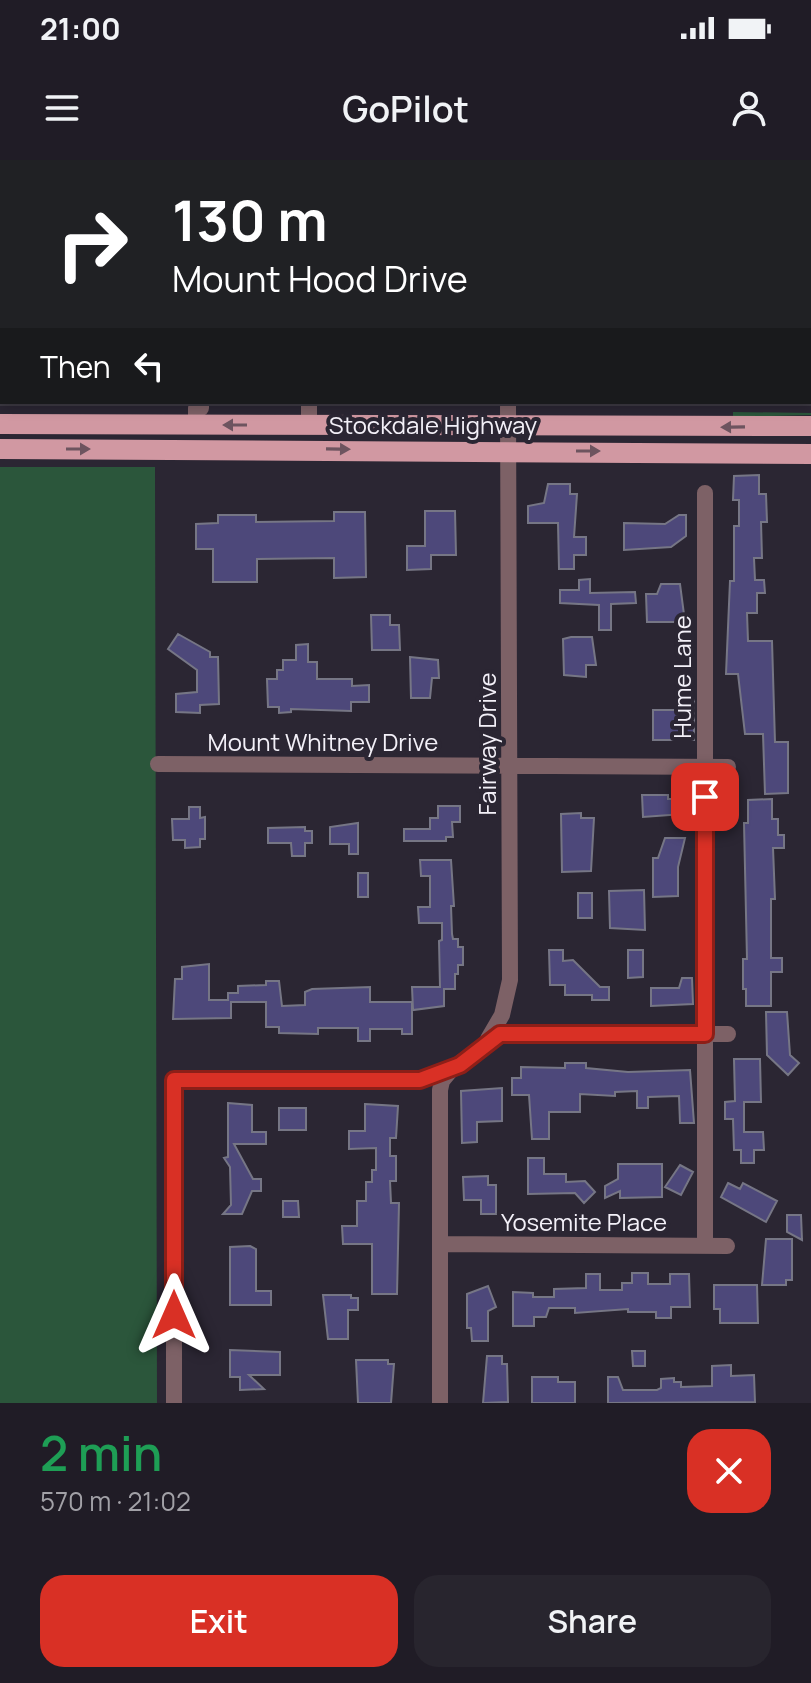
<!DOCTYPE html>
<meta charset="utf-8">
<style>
body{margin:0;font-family:Manrope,sans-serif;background:#28252e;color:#f1f3f6;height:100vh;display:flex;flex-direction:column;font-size:30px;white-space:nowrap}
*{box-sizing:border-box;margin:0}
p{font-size:26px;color:#a2a1a7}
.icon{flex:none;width:44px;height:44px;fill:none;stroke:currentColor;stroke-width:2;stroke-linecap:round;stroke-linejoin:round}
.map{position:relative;height:1243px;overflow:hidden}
.details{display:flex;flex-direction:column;background:#201c26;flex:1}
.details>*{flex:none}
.hud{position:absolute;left:0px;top:0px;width:812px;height:244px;box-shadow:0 4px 12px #0003,0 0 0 2px #3d3a43;background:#202124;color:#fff;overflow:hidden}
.pin{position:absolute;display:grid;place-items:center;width:68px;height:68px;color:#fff;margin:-34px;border-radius:16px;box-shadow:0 4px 12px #0006}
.me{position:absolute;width:88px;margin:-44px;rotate:0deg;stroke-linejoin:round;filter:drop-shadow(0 0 6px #0008)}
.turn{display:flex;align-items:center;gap:28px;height:168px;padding:0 40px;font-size:36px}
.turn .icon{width:104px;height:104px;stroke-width:2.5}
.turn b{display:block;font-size:56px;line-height:68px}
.then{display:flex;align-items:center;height:76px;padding:0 40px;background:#0003;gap:16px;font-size:30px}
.round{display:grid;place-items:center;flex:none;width:84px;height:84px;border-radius:24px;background:#28252e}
.headline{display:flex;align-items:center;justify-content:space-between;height:136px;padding:0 40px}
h1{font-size:48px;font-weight:600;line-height:60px;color:#1e9e55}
.cta{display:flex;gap:16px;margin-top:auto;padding:16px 40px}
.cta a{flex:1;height:92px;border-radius:24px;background:#d93025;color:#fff;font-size:32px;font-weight:600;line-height:92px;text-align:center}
.cta a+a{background:#28252e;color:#f1f3f6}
.status{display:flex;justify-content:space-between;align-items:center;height:56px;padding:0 40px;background:#201c26;direction:ltr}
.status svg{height:22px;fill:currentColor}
header{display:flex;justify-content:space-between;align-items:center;height:104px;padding:0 40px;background:#201c26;font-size:36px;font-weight:600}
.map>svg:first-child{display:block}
.green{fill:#2b563b}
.building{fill:#4d487a;stroke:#767685;stroke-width:2}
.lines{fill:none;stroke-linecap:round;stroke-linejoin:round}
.minor{stroke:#7d6166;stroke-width:16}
.major{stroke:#d198a2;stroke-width:20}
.oneway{fill:#6d545f}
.route-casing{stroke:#8d1f18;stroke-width:20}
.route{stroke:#d93025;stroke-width:14}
.labels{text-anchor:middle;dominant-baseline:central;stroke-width:8;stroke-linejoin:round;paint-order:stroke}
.street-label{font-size:24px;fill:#f3f0f8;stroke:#2b2633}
</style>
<div class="status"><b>21:00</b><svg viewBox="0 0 49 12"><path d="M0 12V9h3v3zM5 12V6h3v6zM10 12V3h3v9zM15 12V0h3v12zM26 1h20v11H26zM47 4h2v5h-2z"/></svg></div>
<header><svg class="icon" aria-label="menu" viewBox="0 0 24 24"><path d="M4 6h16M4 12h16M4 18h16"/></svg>GoPilot<svg class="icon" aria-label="person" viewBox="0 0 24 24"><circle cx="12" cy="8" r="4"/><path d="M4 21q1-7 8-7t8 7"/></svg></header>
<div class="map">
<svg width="811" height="1243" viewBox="0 0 811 1243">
<rect width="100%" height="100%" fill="#2b2633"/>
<path class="green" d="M0 0H121L2 2V147Z
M733 252 811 253V255L733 257Z
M0 307H155L157 1243H0Z"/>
<path class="building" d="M759 315V334H766L767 362H761L762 398H754L755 420H764L765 433H757V453H747L748 481H772L775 582H788V633L765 634 763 574H745L738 514H726L730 421H734V366H739V340H733L734 316Z
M548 324H570V334H577L574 377H586V395H574V409H559L558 363H528V346L544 343Z
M425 351H455L456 395H431V409L407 410V386H425Z
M334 352H365L366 417 334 418V398L257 399V422H213V389H196V364L218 363V355H256V362L334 361Z
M679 355H686V376L671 387 624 390V363L665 364Z
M590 419V433L635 432 636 443 611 444V470H599V445L560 443V430H579V420Z
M661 424H680L685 462H647L646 434H657Z
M371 455H390V465H399L400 490H372Z
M178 474 210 492V497H218L219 544 200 545V553L176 552V534L197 532V510L168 489Z
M571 477H592L596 505H586V517L564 515 563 479Z
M308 484V502H317V519H352V526L369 525V542H351V551L291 549V552L279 553V547H268L267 519H277V510H283V500H296V485Z
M410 497 438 500 439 518H432L430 538H411Z
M678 538H694V580H653V550H678Z
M642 635H668V639H682L683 654 643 657Z
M772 639V659H778V675H784V688H773L775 739H771V798H782V812H771V846H746V829H743V799H747L744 663H748V640Z
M438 646H460V662H452L453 677H446V681H404V669H430V658H438Z
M189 647H200V658L205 657V679H200V687L185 688V680H173L172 659H189Z
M581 653V658H594L591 711 562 712 561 654Z
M358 663V694H349V684H330V667Z
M305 667V671H312V683H305V696H292L291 683H268V668Z
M665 678H685L678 707V736L653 737V698H658Z
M420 700H451L454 746H451L452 774 453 779H458V787H463V805H458V814H455V829H444V846L413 850 412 827H440L439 781 442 780V763H419L418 747H430V716H421Z
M358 713H368V737H358Z
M644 730 645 770 610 768 609 731Z
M578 733H592V758H578Z
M549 790H563V801L573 800 600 827H609V840H592V835H565V825H550Z
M628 790H643V817L628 818Z
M209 804V840H228V833H238V826L266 825V821H279L282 846 305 845V832L312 829 370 827V842H412V874H402V869H370V881H358V868H318V874L279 873V867H266V842H231V858L173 859 175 819H182V807Z
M682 818H692L693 844 651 846V828H679Z
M766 852H787L790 895 799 903 788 915 767 895Z
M734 899H760L761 942H744V972H763L764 990H754V1003H741V990H734L733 959H725V942L735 941Z
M565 903H586V908L628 912 690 910 694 963H680L679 936 648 937V948H637V931L615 932V936L580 934V952H549V979H532L529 935H512V918H521V907L565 908Z
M502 928V961L477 962V982L462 983 461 931Z
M228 943 252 945V972H266V984H234L253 1019H261V1031H252L242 1054H223L231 1045 230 1007 224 998 228 997Z
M365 944 398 946 396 978H390V996H396V1021H390L391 1043H399L397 1134H372V1084H343L342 1066H357V1041H366V1022H372V1010H376V988L349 989V971H365Z
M279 948H306V970H279Z
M528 998H544V1014H566V1022L585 1021 595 1032 584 1043 575 1033 528 1034Z
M618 1004H662V1037L620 1038V1031L605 1038V1026L618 1019Z
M680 1005 693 1012 681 1035 665 1027Z
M488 1016V1025H496V1054H481V1040H464L463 1017Z
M728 1023 740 1029 743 1023 777 1041 766 1062 721 1037Z
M283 1041H298L299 1057H283Z
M787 1055H801L802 1080 787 1072Z
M766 1079H792V1120H786V1125H762Z
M250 1086 256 1089V1131H271V1145H230V1087Z
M632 1113H648V1124H670V1114H689L690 1147H671V1158H656V1152H628V1149L575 1153V1148H549L546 1157H534V1166H513V1132L533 1133V1137H554V1129L586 1128V1114H600V1130H622V1123H632Z
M714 1125H757L758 1163H720V1149H714Z
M488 1126 496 1147 488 1151V1181H472L471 1168H467V1134Z
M323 1135H351V1138H358V1150H348V1179H328Z
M230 1190 280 1192V1215H249L264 1229 240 1230V1217H230Z
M632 1191H645V1206H633Z
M487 1196H502V1204H507L508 1242 483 1243Z
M356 1200H388V1204H394L391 1243H358Z
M731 1205V1216L754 1215 755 1242 608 1243V1217H618L623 1230H657L661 1228V1219L674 1218V1222H681V1227L712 1226V1206Z
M532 1217H558V1222H575V1243H532Z"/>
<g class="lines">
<path class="minor" d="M381 0 384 2
M195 2 197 0
M777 2V0
M810 77H811
M196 265V248H201V242
M309 265V242
M158 604 728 607
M488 879 502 855 510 820 508 242
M440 1084 727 1086
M705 1086V333
M174 1243V920H420L453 908 500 874H728
M440 1243V930L442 921 452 909"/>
<path class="major" d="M0 264 811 266
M0 289 811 294"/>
</g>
<defs><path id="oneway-solid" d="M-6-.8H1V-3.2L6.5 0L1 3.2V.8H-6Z" transform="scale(2)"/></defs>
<g class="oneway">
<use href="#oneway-solid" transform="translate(235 265) rotate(180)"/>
<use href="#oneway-solid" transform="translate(733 267) rotate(179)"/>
<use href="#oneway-solid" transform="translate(78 289)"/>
<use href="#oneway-solid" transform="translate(338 289) rotate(1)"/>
<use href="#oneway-solid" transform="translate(588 291)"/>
</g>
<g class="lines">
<g class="route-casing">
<path id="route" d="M174 1155V920H420L460 905 500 874H705V637"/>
</g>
<use href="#route" class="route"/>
</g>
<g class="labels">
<g class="street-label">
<text x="433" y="264">Stockdale Highway</text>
<text transform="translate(681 517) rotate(-90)">Hume Lane</text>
<text x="323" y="581">Mount Whitney Drive</text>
<text transform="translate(486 584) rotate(-90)">Fairway Drive</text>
<text x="584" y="1061">Yosemite Place</text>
</g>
</g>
</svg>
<div class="pin" style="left:705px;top:637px;background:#d93025"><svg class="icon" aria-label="arrive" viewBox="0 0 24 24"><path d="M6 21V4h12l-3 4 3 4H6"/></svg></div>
<svg class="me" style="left:174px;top:1155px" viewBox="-20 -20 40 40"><path d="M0-17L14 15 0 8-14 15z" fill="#d93025" stroke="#fff" stroke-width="4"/></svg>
<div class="hud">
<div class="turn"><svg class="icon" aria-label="right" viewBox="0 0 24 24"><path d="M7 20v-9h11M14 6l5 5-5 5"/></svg><div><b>130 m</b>Mount Hood Drive</div></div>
<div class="then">Then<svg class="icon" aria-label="left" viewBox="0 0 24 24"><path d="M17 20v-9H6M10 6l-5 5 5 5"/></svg></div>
</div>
</div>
<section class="details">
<div class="headline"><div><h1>2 min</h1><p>570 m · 21:02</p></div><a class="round" style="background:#d93025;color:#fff"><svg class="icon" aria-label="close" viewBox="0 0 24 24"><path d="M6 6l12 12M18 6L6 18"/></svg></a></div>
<div class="cta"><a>Exit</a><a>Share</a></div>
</section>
